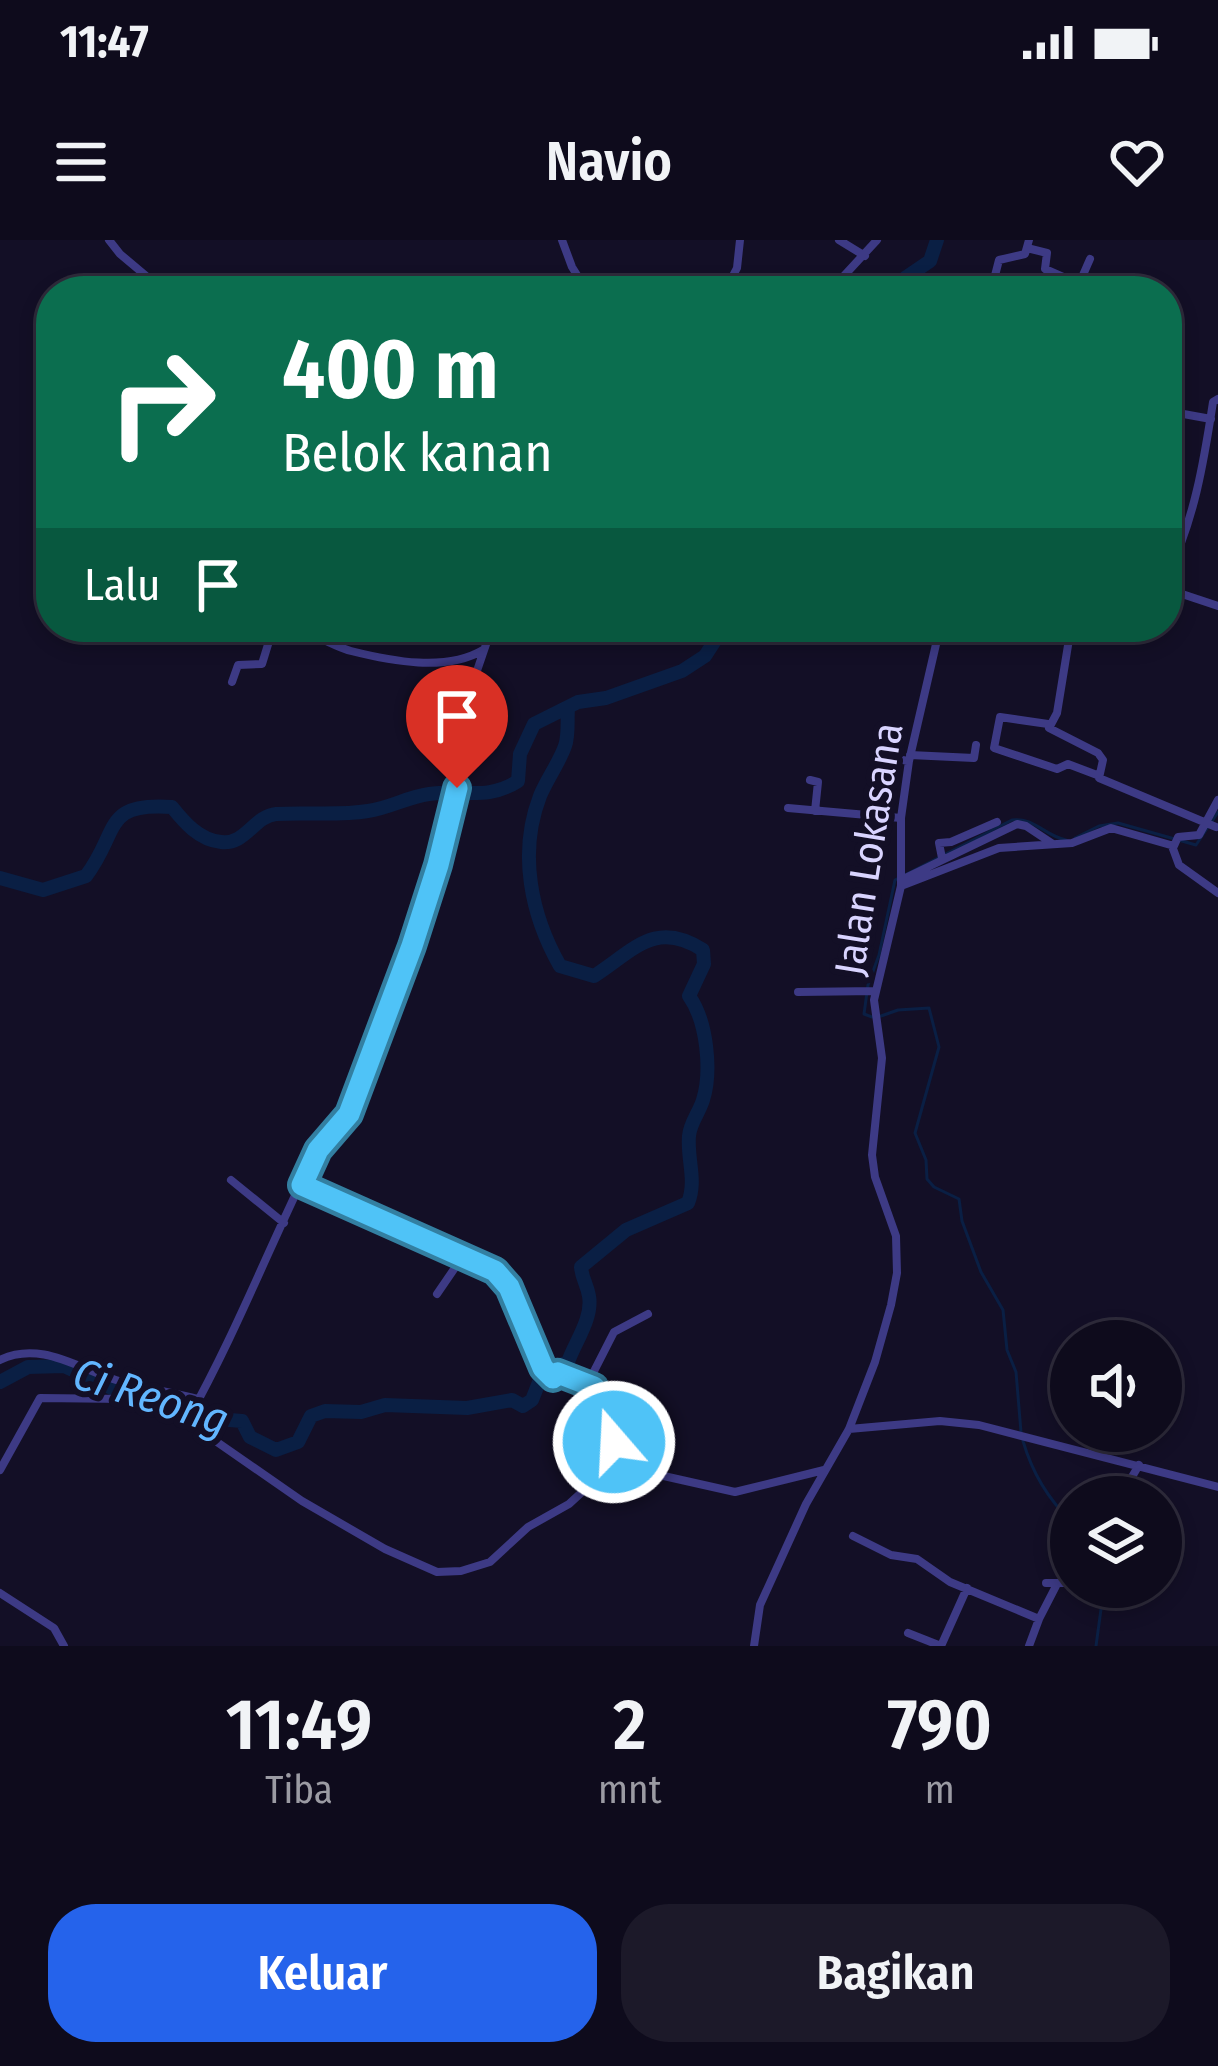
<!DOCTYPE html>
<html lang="id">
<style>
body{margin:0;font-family:"Fira Sans Condensed",sans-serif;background:#1c1929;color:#f1f3f6;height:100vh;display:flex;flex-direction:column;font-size:45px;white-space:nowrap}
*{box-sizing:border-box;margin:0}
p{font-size:39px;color:#9b9ba3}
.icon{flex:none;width:66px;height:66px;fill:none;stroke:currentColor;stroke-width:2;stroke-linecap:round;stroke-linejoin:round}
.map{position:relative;height:1406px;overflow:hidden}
.details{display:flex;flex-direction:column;background:#0e0b1c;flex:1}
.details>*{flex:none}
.top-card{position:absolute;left:36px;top:36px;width:1146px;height:366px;border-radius:48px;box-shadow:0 6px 18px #0003,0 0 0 3px #2e2b3b;background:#0b6e4f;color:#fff;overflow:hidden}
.fabs{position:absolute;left:1050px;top:1080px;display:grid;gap:24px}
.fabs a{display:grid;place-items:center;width:132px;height:132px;border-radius:50%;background:#0e0b1c;box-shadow:0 6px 18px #0003,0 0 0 3px #2e2b3b;font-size:60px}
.pin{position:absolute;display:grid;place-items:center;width:102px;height:102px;color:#fff;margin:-123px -51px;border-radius:50% 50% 50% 0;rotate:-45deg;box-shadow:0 0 12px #0007}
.pin .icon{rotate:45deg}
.me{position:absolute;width:132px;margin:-66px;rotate:341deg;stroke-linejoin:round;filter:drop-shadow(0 0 9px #0008)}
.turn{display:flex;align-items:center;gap:42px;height:252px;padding:0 48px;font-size:54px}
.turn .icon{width:156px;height:156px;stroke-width:2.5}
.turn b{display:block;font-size:84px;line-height:102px}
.then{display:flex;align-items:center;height:114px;padding:0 48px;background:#0003;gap:24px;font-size:45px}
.eta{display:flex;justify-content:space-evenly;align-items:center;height:204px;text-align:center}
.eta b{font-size:72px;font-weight:600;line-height:84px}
.cta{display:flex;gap:24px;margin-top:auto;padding:24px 48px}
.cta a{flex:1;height:138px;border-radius:48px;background:#2563eb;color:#fff;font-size:48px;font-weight:600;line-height:138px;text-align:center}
.cta a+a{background:#1c1929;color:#f1f3f6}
.status{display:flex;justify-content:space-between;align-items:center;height:84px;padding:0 60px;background:#0e0b1c;direction:ltr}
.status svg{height:33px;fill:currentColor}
header{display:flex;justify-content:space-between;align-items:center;height:156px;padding:0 48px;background:#0e0b1c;font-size:54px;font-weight:600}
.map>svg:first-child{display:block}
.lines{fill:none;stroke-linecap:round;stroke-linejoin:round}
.stream{stroke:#0a1f44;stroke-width:3}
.river{stroke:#0a1f44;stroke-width:14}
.street{stroke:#3d3a85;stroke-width:8}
.route-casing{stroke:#337fa1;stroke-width:30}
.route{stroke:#4fc3f7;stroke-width:21}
.labels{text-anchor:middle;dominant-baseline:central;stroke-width:12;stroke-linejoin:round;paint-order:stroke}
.street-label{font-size:42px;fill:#d9d4ff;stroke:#130f26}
.water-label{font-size:45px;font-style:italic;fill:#62b6ff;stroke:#130f26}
</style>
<div class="status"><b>11:47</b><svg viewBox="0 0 49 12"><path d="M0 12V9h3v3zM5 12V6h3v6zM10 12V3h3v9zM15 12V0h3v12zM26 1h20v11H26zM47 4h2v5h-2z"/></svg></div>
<header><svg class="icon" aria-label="menu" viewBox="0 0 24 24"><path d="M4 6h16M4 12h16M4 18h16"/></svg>Navio<svg class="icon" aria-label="heart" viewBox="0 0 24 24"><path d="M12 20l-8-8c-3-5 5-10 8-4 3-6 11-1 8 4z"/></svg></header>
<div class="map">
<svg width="1218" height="1406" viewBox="0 0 1218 1406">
<rect width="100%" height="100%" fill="#130f26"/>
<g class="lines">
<path class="stream" d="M1075 598 1099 586 1118 583 1196 605 1218 572
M881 776 898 770 929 768 939 807 915 893 926 920 927 939 934 947 959 959 962 981 981 1032 1003 1070 1007 1110 1016 1132 1021 1192
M872 777 864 774 868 745 879 715 895 640 1012 580C1034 577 1045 596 1066 600
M1023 1201C1032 1232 1048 1259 1071 1281
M1096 1406 1104 1347"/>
<path class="river" d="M897 51 905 38 930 21 937 0
M0 638 43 650 86 636C120 591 102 562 172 567 184 582 199 600 221 602 246 605 254 576 276 574 307 572 337 576 368 571 390 568 407 557 429 554 463 549 487 561 518 541L520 514 534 484 578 462 606 458 682 431 705 416 718 396 716 387
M0 1142 28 1127 64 1126 120 1152 159 1155 205 1178 242 1181 250 1197 276 1210 298 1202 311 1176 325 1171 361 1172 385 1165 467 1168 512 1160 523 1166 532 1160 543 1132 568 1122C575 1102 593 1078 589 1056 587 1044 582 1039 581 1027L626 990 688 963C697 940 687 920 689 896 690 883 699 873 703 860 712 831 707 781 689 756L704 724 703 710C655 679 633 711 594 736L560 726C531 675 518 613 540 556 547 539 559 523 565 506 569 495 567 481 568 469"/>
<path class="street" d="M109 0 120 14 164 51
M562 0 572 27 587 51
M839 0 865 16
M1027 8 1047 13 1045 29 1079 44
M725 51 737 28 740 0
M830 51 877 0
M991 51 999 20 1025 14 1029 0
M1076 51 1090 19
M1167 171 1211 179
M1167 335C1194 282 1204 221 1213 162L1218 159
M1167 349 1218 366
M1071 387 1057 473 1049 488 1098 513 1103 520 1099 538 1216 587
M232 442 238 425 262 424 270 398C298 378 324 404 351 411 391 421 446 432 483 410
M1048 484 1000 477 994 508 1057 529 1068 524 1097 535
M910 515 974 518 976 505
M883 517 909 521
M810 540 818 542 815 571
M788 568 901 578
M1172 606 1179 625 1218 653
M942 618 939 603 951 602 997 582
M901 640 1017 584 1026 586 1053 604
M901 646 999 608 1072 603 1111 588 1174 606 1178 597 1199 595 1218 560
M798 752 876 751
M231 940 284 983
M302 945 495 1031 509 1047 543 1128 553 1138 558 1133 589 1141 614 1092 648 1074
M437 1054 463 1016
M0 1120C40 1100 79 1129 116 1140 142 1148 171 1152 198 1159
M587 1142 597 1151 599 1177 614 1187 615 1202 603 1231
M188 1179C234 1097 268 1010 309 926 322 900 345 883 356 856L438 625 455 560 469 454 492 387
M849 1189 940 1181 979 1185 1218 1247
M0 1230 40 1158 126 1159 171 1170 302 1261 385 1309 437 1332 461 1331 490 1322 528 1287 569 1264 607 1229 637 1230 735 1252 824 1230
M1120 1257 1139 1225
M853 1296 891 1315 917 1319 950 1342 1039 1379 1056 1346
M1046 1343H1071
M0 1353 54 1388 64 1406
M908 1393 941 1406 967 1348
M754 1406 760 1365 806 1264 849 1189 875 1122 891 1065 897 1033 896 996 875 937 872 915 882 818 874 760 901 646V578L909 521 940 387
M1029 1406 1039 1379"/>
</g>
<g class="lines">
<g class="route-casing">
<path id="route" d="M457 548 438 625 412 706 349 874 318 910 302 945 495 1031 509 1047 543 1128 553 1138 558 1133 594 1147 597 1174 614 1187V1202"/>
</g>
<use href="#route" class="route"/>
</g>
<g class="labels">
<g class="street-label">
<text transform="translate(869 609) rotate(-81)">Jalan Lokasana</text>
</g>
<g class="water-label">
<text transform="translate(151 1157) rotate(18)">Ci Reong</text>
</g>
</g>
</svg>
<div class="fabs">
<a><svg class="icon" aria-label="sound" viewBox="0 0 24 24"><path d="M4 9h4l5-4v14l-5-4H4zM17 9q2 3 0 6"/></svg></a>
<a><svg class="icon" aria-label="layers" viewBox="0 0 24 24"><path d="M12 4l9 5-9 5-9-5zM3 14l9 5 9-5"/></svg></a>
</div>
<div class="pin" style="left:457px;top:548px;background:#d93025"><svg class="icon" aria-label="arrive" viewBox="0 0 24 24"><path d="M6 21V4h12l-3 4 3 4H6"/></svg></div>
<svg class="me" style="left:614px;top:1202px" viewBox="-20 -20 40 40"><circle r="17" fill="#4fc3f7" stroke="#fff" stroke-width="3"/><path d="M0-11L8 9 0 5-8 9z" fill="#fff"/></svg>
<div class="top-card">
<div class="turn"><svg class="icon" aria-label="right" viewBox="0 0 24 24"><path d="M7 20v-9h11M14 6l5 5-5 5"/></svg><div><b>400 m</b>Belok kanan</div></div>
<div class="then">Lalu<svg class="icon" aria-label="arrive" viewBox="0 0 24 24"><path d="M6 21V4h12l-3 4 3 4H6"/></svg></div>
</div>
</div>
<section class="details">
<div class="eta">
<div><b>11:49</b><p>Tiba</p></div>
<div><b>2</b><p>mnt</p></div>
<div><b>790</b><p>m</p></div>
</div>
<div class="cta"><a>Keluar</a><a>Bagikan</a></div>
</section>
